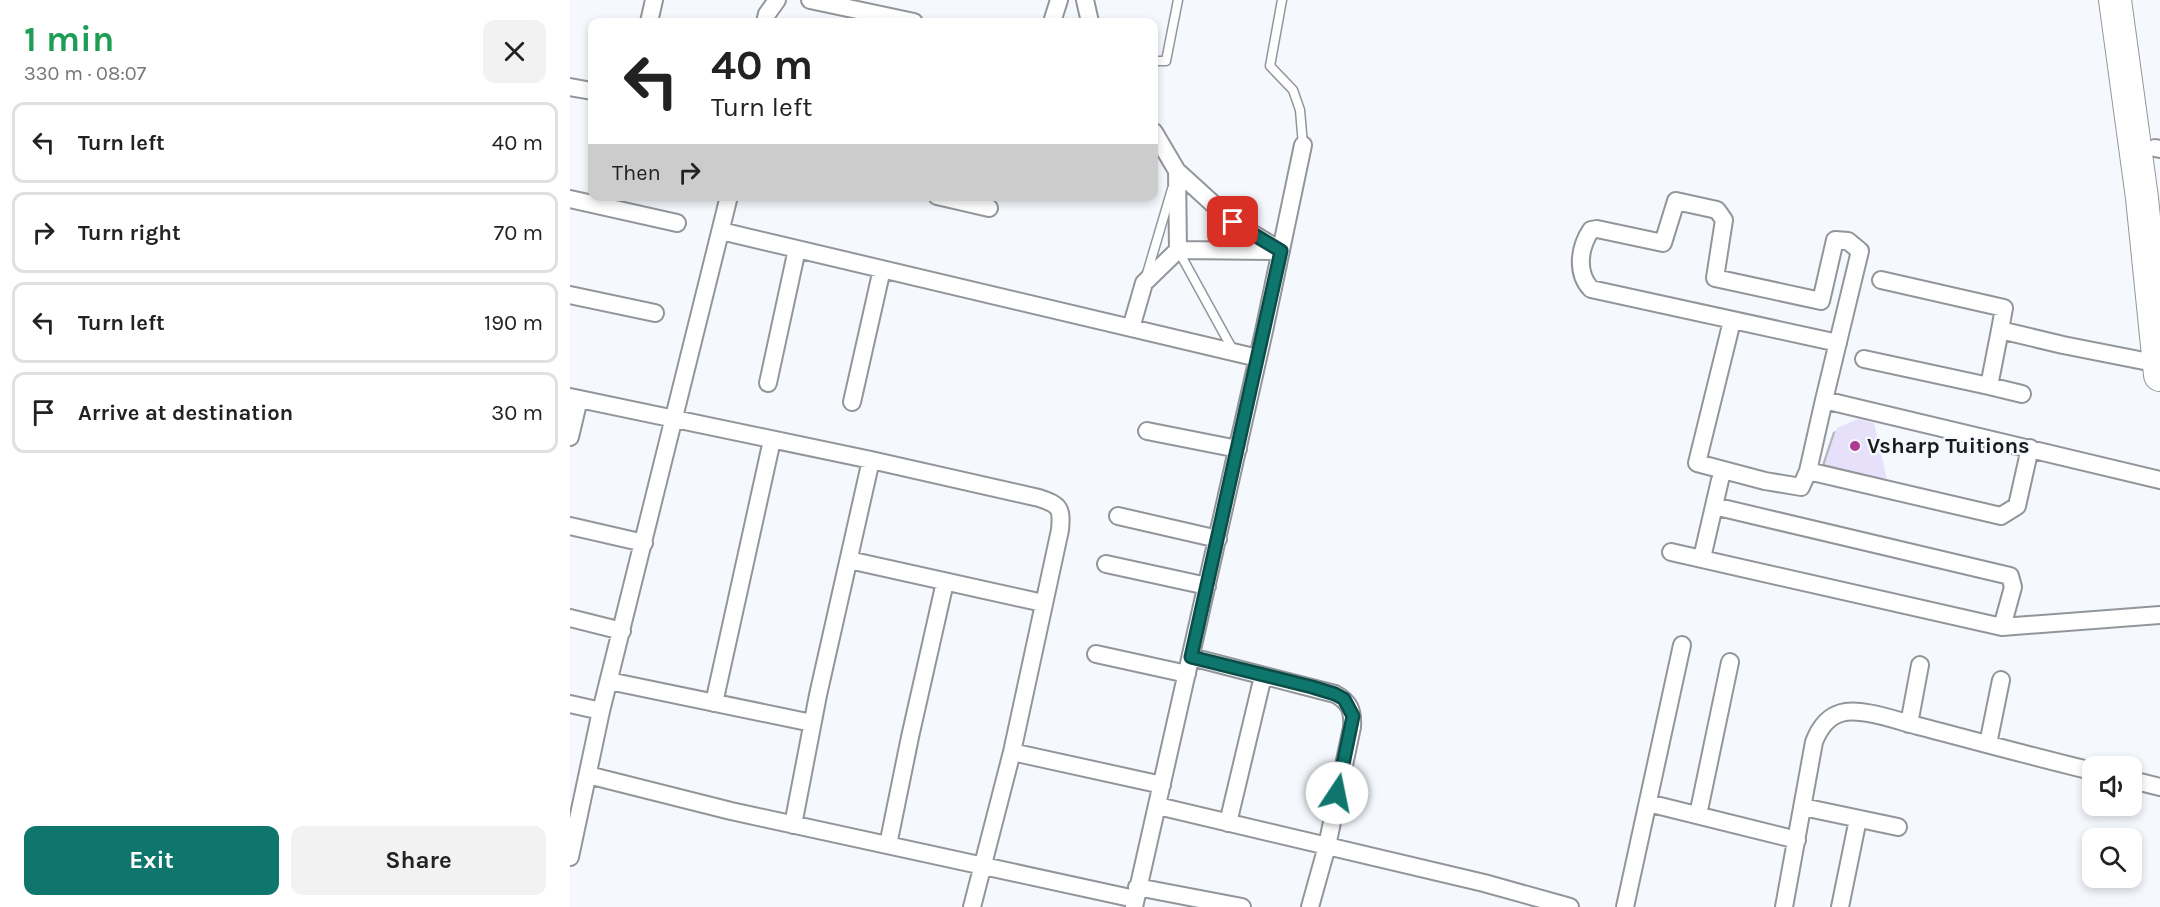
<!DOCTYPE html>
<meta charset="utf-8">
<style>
body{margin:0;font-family:Karla,sans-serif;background:#f2f2f2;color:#222;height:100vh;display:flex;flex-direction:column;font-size:22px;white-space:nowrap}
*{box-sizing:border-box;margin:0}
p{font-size:20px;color:#767676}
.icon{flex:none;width:33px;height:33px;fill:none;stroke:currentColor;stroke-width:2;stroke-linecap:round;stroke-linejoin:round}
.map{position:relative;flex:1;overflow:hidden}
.details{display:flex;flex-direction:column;background:#fff;width:570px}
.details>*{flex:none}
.top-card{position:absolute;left:18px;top:18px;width:570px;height:183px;border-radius:12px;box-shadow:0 3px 9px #0003;background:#fff;color:#222;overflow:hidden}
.tools{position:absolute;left:1512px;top:756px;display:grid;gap:12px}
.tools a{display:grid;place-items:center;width:60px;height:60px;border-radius:12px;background:#fff;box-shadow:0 3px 9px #0003;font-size:30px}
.pin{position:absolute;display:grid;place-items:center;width:51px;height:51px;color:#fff;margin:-26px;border-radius:12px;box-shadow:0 3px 9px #0006}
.me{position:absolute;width:66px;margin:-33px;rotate:11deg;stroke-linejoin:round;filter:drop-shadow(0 0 4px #0008)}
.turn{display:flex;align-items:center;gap:21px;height:126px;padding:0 24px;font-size:27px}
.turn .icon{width:78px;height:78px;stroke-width:2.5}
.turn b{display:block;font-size:42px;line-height:51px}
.then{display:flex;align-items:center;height:57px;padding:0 24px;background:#0003;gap:12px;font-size:22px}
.round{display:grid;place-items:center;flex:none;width:63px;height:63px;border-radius:12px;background:#f2f2f2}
.summary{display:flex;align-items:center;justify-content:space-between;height:102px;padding:0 24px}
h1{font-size:36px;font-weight:700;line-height:45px;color:#1e9e55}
.button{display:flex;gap:12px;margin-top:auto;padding:12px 24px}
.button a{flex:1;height:69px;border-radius:12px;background:#0f766e;color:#fff;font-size:24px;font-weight:700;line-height:69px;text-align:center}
.button a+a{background:#f2f2f2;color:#222}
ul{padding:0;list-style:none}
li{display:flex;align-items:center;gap:18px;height:81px;margin:0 12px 9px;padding:0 12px;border:3px solid #e0e0e0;border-radius:12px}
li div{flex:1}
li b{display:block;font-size:22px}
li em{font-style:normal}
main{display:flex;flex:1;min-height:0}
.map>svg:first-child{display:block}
.building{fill:#e7e0fb;filter:url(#shadow)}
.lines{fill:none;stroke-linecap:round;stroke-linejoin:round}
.lane-casing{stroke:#92969a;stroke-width:11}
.street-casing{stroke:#92969a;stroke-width:20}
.highway-casing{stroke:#92969a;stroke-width:34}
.lane{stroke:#fff;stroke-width:8}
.street{stroke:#fff;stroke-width:16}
.highway{stroke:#fff;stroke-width:32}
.route-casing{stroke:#0a4d48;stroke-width:15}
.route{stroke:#0f766e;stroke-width:10}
.poi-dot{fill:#ae3a93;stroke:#f5f9fe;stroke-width:2}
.labels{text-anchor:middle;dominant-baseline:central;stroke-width:4.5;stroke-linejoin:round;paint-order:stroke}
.poi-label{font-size:22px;font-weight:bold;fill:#191b1c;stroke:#f5f9fe;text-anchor:start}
</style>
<main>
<section class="details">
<div class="summary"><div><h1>1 min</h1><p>330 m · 08:07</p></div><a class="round"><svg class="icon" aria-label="close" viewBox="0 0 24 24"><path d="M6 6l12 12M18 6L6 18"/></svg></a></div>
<ul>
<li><svg class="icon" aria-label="left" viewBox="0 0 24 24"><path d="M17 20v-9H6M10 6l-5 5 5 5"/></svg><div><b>Turn left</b></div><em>40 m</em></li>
<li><svg class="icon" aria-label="right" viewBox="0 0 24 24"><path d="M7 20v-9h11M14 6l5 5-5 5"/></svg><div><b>Turn right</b></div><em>70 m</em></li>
<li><svg class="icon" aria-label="left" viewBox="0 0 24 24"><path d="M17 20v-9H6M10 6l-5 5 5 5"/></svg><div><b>Turn left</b></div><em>190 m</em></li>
<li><svg class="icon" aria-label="arrive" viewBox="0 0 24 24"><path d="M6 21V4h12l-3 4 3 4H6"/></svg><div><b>Arrive at destination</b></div><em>30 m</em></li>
</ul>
<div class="button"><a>Exit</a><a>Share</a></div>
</section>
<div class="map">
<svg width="1590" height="907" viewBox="0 0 1590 907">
<defs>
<filter id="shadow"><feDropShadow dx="-4" dy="4" stdDeviation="0" flood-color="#0004"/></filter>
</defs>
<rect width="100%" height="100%" fill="#f5f9fe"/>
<path class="building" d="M1288 419 1304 423 1317 479 1255 464 1267 428Z"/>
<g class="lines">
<g class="lane-casing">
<path id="lane" d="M712 0 700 66 723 90 730 110 733 145
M584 61H596L608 0
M608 250 664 352
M576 277 602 189"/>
</g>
<g class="street-casing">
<path id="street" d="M240 0 344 22
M515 0 520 22
M79 22 84 0
M195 22 197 14 207 0
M482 22 489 0
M0 87 22 91
M584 132 607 171 663 222 710 250
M1585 148 1590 149
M607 171 608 250
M367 196 419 208
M0 199 107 223
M151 231 688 358
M1311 280 1434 308 1430 330
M0 295 85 313
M1162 321 1127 463 1195 481 1231 487 1238 471
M561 328 574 283 608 250 711 251
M1268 343 1021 289C1006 273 1009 248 1021 230L1027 229 1093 243 1106 201 1147 210 1154 220 1145 278 1251 301 1265 240 1278 241 1290 251 1254 400 1590 480
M1294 359 1419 386 1430 330 1493 345 1589 364
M198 383 227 249
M1419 386 1452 394
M0 397 301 460 469 498C490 505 492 508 490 530L442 752 402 907
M1254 400 1238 471 1431 516 1447 506 1460 448
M282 402 312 269
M577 431 668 449
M0 437 9 399
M1144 506 1440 576 1443 587 1432 627
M548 516 648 539
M0 526 74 543
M1101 552 1432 627 1590 615
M1132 558 1150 480
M279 560 473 603
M536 564 637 586
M0 618 52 631
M526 654 617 674
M621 657 765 694C780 702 783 711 782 727L757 846 740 907
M39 681 242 723
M144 703 202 440
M0 704 31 711
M1339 724 1350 665
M1418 744 1431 680
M442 752 592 785
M18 775 161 811 565 899
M1562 780 1590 787
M1078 803 1227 840
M588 806 914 883 1000 907
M1233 807 1328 827
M1128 815 1160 662
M658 823 693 676
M223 825 248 695 301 460
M318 845 340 737 375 582
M0 857 31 711 159 196
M567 887 672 907
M564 907 694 331 733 145
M1055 907 1112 645
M1214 907 1244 742C1249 729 1257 717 1271 713 1290 707 1328 721 1348 726 1406 741 1464 757 1522 771
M1270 907 1288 819"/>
</g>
<g class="highway-casing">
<path id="highway" d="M1545 0 1572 198 1590 375"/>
</g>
<use href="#lane" class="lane"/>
<use href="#street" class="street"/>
<use href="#highway" class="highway"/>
</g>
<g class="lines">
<g class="route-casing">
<path id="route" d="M663 222 711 251 621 657 742 687 765 694 774 699 783 716 767 793"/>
</g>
<use href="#route" class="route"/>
</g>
<circle class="poi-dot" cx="1285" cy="446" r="6"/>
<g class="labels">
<g class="poi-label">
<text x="1297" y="446">Vsharp Tuitions</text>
</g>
</g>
</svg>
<div class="tools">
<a><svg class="icon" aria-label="sound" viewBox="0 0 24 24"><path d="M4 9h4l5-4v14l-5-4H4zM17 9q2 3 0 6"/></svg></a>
<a><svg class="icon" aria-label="search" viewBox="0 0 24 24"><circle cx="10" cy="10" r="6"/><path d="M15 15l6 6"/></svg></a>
</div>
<div class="pin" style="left:663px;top:222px;background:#d93025"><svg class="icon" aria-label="arrive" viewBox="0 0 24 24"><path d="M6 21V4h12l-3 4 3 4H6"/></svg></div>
<svg class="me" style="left:767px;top:793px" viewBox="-20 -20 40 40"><circle r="19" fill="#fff"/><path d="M0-13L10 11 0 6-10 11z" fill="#0f766e"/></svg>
<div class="top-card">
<div class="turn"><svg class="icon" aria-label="left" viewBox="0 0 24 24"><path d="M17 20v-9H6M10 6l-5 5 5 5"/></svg><div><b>40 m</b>Turn left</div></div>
<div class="then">Then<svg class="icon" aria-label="right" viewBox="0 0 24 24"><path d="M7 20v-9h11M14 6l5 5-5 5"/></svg></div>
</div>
</div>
</main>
